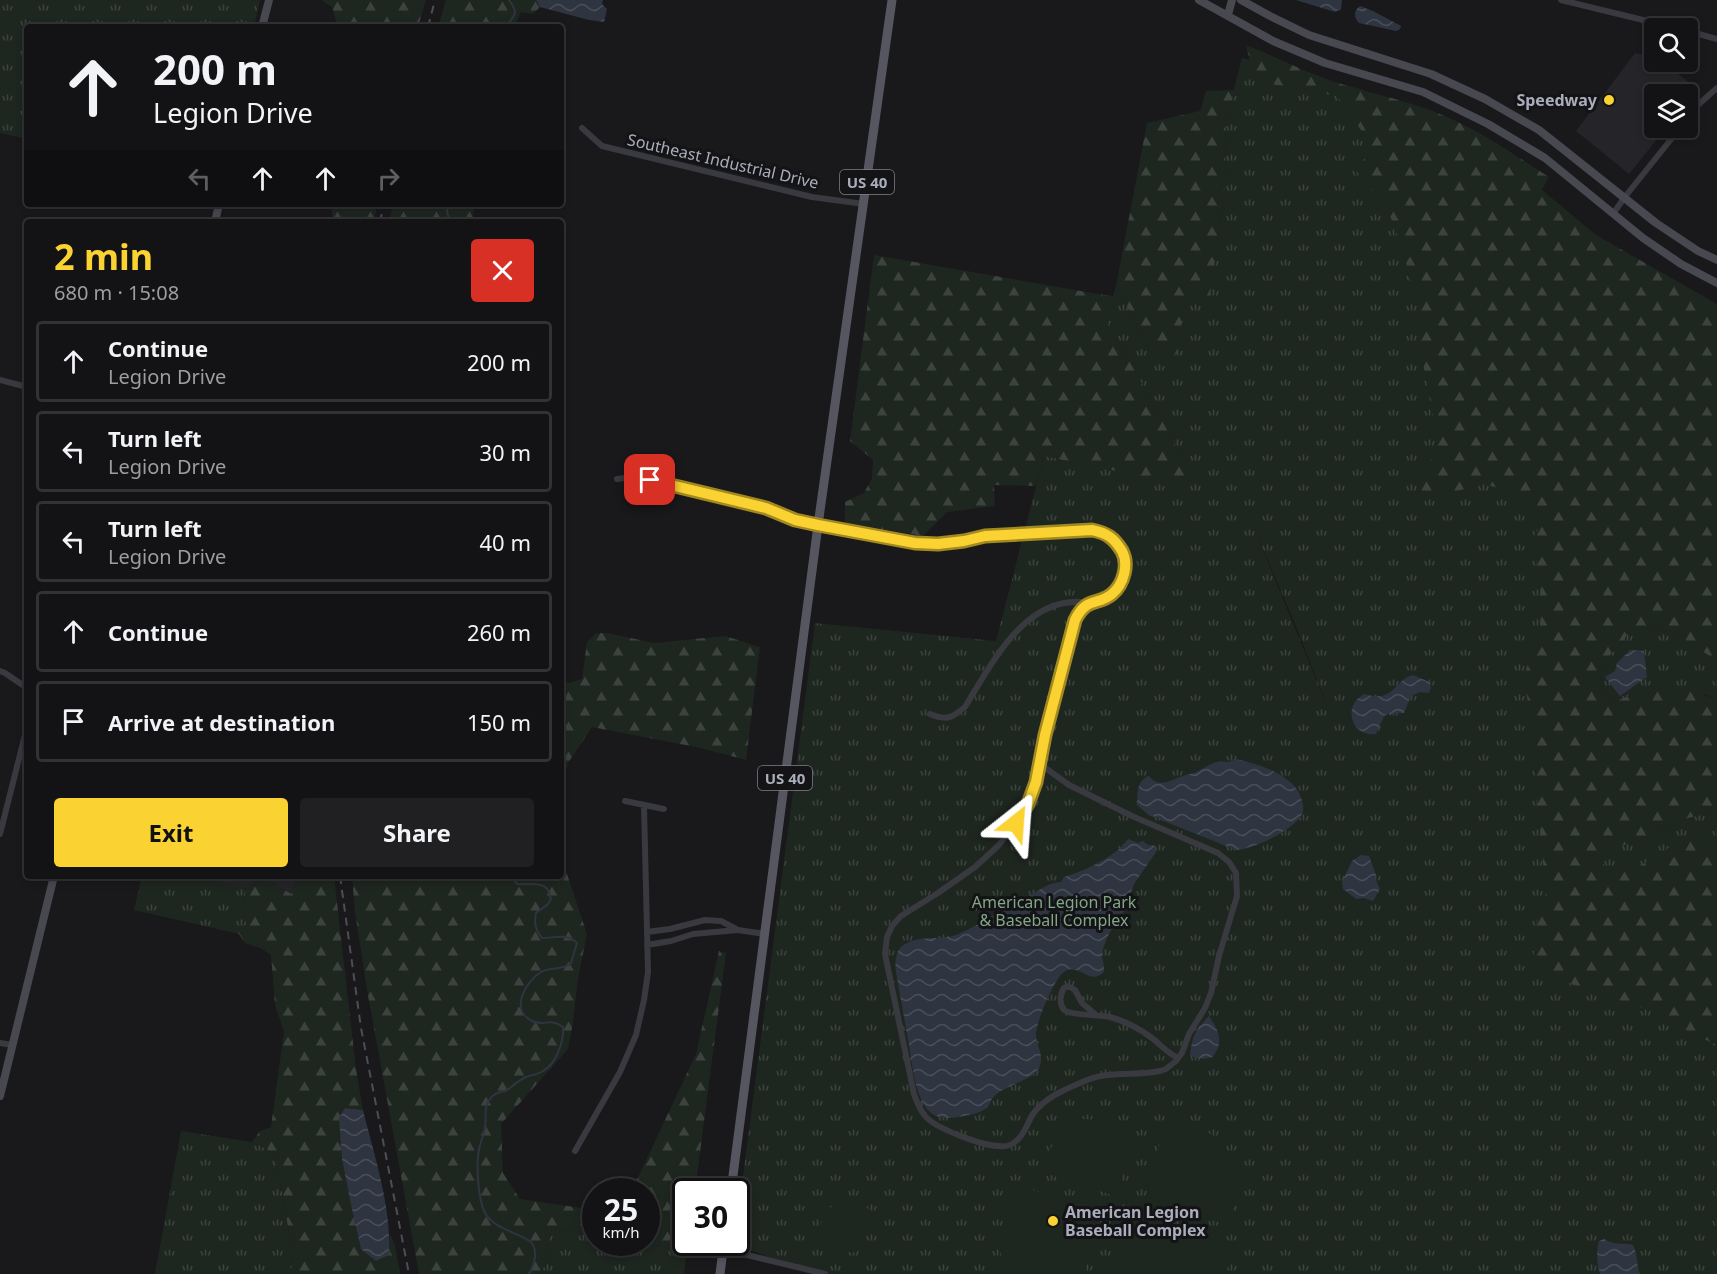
<!DOCTYPE html>
<meta charset="utf-8">
<style>
body{margin:0;font-family:"Noto Sans",sans-serif;background:#202022;color:#f1f3f6;height:100vh;display:flex;flex-direction:column;font-size:22px;white-space:nowrap}
*{box-sizing:border-box;margin:0}
p{font-size:20px;color:#9d9ea0}
.icon{flex:none;width:33px;height:33px;fill:none;stroke:currentColor;stroke-width:2;stroke-linecap:round;stroke-linejoin:round}
.map{position:relative;flex:1;overflow:hidden}
.details{position:absolute;left:24px;top:219px;width:540px;height:660px;display:flex;flex-direction:column;background:#131214;border-radius:6px;box-shadow:0 3px 9px #0003,0 0 0 2px #323234}
.details>*{flex:none}
.banner{position:absolute;left:24px;top:24px;width:540px;height:183px;border-radius:6px;box-shadow:0 3px 9px #0003,0 0 0 2px #323234;background:#131214;color:#f1f3f6;overflow:hidden}
.buttons{position:absolute;left:1644px;top:18px;display:grid;gap:12px}
.buttons a{display:grid;place-items:center;width:54px;height:54px;border-radius:6px;background:#131214;box-shadow:0 3px 9px #0003,0 0 0 2px #323234;font-size:30px}
.speed{position:absolute;left:582px;top:1178px;display:flex;gap:12px;font-size:30px;font-weight:700;text-align:center}
.speed>*{display:grid;place-content:center;width:78px;height:78px;border-radius:50%;background:#131214;box-shadow:0 3px 9px #0003,0 0 0 2px #323234;line-height:1}
.speed small{font-size:15px;font-weight:400}
.speed .limit{border:3px solid #111;border-radius:9px;background:#fff;color:#111}
.pin{position:absolute;display:grid;place-items:center;width:51px;height:51px;color:#fff;margin:-26px;border-radius:12px;box-shadow:0 3px 9px #0006}
.me{position:absolute;width:66px;margin:-33px;rotate:28deg;stroke-linejoin:round;filter:drop-shadow(0 0 4px #0008)}
.turn{display:flex;align-items:center;gap:21px;height:126px;padding:0 30px;font-size:27px}
.turn .icon{width:78px;height:78px;stroke-width:2.5}
.turn b{display:block;font-size:42px;line-height:51px}
.lanes{display:flex;align-items:center;height:57px;padding:0 30px;background:#0003;justify-content:center;gap:30px;direction:ltr}
.lanes .off{opacity:.35}
.round{display:grid;place-items:center;flex:none;width:63px;height:63px;border-radius:6px;background:#202022}
.headline{display:flex;align-items:center;justify-content:space-between;height:102px;padding:0 30px}
h1{font-size:36px;font-weight:700;line-height:45px;color:#fad332}
.button{display:flex;gap:12px;margin-top:auto;padding:12px 30px}
.button a{flex:1;height:69px;border-radius:6px;background:#fad332;color:#111;font-size:24px;font-weight:700;line-height:69px;text-align:center}
.button a+a{background:#202022;color:#f1f3f6}
ul{padding:0;list-style:none}
li{display:flex;align-items:center;gap:18px;height:81px;margin:0 12px 9px;padding:0 18px;border:3px solid #323234;border-radius:6px}
li div{flex:1}
li b{display:block;font-size:22px}
li em{font-style:normal}
.map>svg:first-child{display:block}
.built{fill:#252428}
.grass{fill:url(#grass-tufts);fill-rule:evenodd}
.forest{fill:url(#forest-firs)}
.pitch{fill:#1e2620}
.water{fill:url(#water-waves)}
.lines{fill:none;stroke-linecap:round;stroke-linejoin:round}
.stream{stroke:#2e3540;stroke-width:2}
.street{stroke:#393940;stroke-width:6}
.secondary{stroke:#474850;stroke-width:8}
.primary{stroke:#55565f;stroke-width:9}
.rail{stroke:#4c4d55;stroke-width:2;stroke-dasharray:8 6;stroke-linecap:butt}
.route-casing{stroke:#a28920;stroke-width:15}
.route{stroke:#fad332;stroke-width:10}
.poi-dot{fill:#fad332;stroke:#141316;stroke-width:2}
.labels{text-anchor:middle;dominant-baseline:central;stroke-width:6;stroke-linejoin:round;paint-order:stroke}
.shield{fill:#141316;stroke:#7d7f8a;stroke-width:1.5}
.shield-label{font-size:15px;font-weight:bold;fill:#aaadbb}
.poi-label{font-size:16px;font-weight:bold;fill:#aaadbb;stroke:#141316;text-anchor:end}
.street-label{font-size:16px;fill:#aaadbb;stroke:#141316}
.park-label{font-size:16px;fill:#81a788;stroke:#141316}
</style>
<div class="map">
<svg width="1717" height="1274" viewBox="0 0 1717 1274">
<defs>
<pattern id="grass-tufts" width="24" height="20" patternUnits="userSpaceOnUse" patternTransform="scale(1.5)"><rect width="24" height="20" fill="#1e2620"/><path d="M3 7l-1-3M5 7V3M7 7l1-3M15 17l-1-3M17 17v-4M19 17l1-3" fill="none" stroke="#3c433e"/></pattern>
<pattern id="forest-firs" width="22" height="20" patternUnits="userSpaceOnUse" patternTransform="scale(1.5)"><rect width="22" height="20" fill="#1e2620"/><path d="M5 1l3.5 6h-7zM16 11l3.5 6h-7z" fill="#3c433e"/></pattern>
<pattern id="water-waves" width="16" height="10" patternUnits="userSpaceOnUse" patternTransform="scale(1.5)"><rect width="16" height="10" fill="#2e3540"/><path d="M0 5q4-4 8 0t8 0" fill="none" stroke="#4a505a"/></pattern>
</defs>
<rect width="100%" height="100%" fill="#19181b"/>
<path class="built" d="M1635 53 1654 57V62H1663L1700 91 1688 103V94H1654V128H1666L1629 174 1576 131Z
M195 876H297L291 894 274 883 259 879 246 889Z"/>
<path class="grass" d="M0 0H260L254 27H27V139L0 133Z
M1242 58 1364 90 1525 434 1610 826 1654 834 1688 818 1717 811V1274H825L787 1265 734 1243 736 1242 737 1222 815 623 996 641 1044 456 1189 470 1092 293 1113 296 1116 286 1155 359 1185 289 1210 296 1225 185 1226 119ZM1251 521 1295 624 1332 718Z
M1630 628H1646L1672 631 1717 661V700L1706 695 1641 692 1613 702 1603 688 1599 673 1609 656 1622 643Z
M142 876H195L246 889 243 910 247 926 236 929 239 934 134 910Z
M181 1131 252 1142 267 1149 276 1158 293 1256 291 1274H155Z
M552 1229 595 1236 596 1242H635L687 1250 684 1274H542Z"/>
<path class="forest" d="M321 0H426L418 27H333L336 21 332 7Z
M446 0H536L540 7 533 14 521 12 513 27H438Z
M1246 45C1277 57 1306 73 1338 83 1375 95 1412 101 1447 117 1484 133 1516 156 1549 177L1542 190 1596 235 1717 304V661L1672 631 1646 628H1631L1622 643 1609 656 1599 673 1603 688 1613 702C1622 699 1631 694 1640 692 1665 686 1694 690 1717 700V811L1688 818 1654 834 1602 853 1607 880 1654 859 1680 839 1717 845V1045L1691 1033 1657 1013 1537 972 1533 960 1539 906 1546 894 1529 710 1524 676 1540 626 1541 608 1540 584 1533 537 1541 525 1537 510 1522 506 1502 489 1484 484 1421 500 1416 475C1434 461 1434 456 1436 433L1415 320 1421 312 1394 224 1382 202 1355 169 1368 155 1371 144 1337 96 1266 83 1257 86C1251 72 1250 59 1246 45Z
M1234 90 1226 119 1225 185 1210 297 1185 290 1177 353 1166 361 1155 359 1116 286 1147 123 1200 111 1206 91Z
M331 204H377L374 222H333Z
M393 204H475L472 222H389Z
M874 255 1092 293 1189 470 1180 484 1044 456 1036 486 994 485 995 506 947 512 923 536 845 523V502L864 493 872 478 873 460 850 441Z
M596 633H607L654 643 725 636 760 647 746 760 701 748 592 727 568 763 561 785V682L568 683 582 679 587 642Z
M561 856 587 934 578 978 573 1023 568 1049 501 1124 503 1173 520 1199 588 1209 595 1206V1236L552 1229 542 1274H419L367 990 355 912 352 876H561Z
M297 876H334L356 1069 363 1110 346 1108 340 1118 342 1159 351 1205 361 1249 377 1261 389 1254 390 1234 395 1245 400 1274H291L293 1256 276 1158 267 1149 252 1142 260 1131 271 1127 284 1031 275 1005 271 955 260 948 245 943 235 928 247 926 243 910 246 889 259 879 274 883 291 894Z
M719 951 726 953 695 1191H686V1242H688L687 1250 635 1242H646V1191H627L633 1188 696 1054Z"/>
<path class="pitch" d="M1081 1119 1134 1121 1119 1193 1115 1196 1039 1171 1061 1129Z
M1165 1123C1197 1125 1211 1127 1229 1156 1233 1163 1237 1173 1237 1182 1238 1196 1232 1211 1229 1224L1148 1207 1145 1202Z
M1016 1186 1099 1207 1102 1211 1084 1274H1009C990 1251 1009 1211 1016 1186Z
M849 1197 861 1201 872 1213 859 1250 852 1253 814 1239C822 1221 828 1202 849 1197Z
M1127 1215 1233 1245 1226 1274H1109L1122 1217Z"/>
<path class="water" d="M536 0H603L602 4 607 9 604 22 589 20 540 7Z
M1296 0H1342L1341 9 1335 12Z
M1360 6 1373 11 1401 26 1400 29 1396 31 1359 23C1354 18 1353 11 1360 6Z
M1630 650 1644 651 1647 677 1620 696 1605 677 1615 671 1617 663Z
M1413 675 1429 682 1431 688 1429 693 1420 692 1411 696 1404 713 1388 714 1384 716 1376 734C1351 737 1342 706 1364 694 1396 703 1392 681 1413 675Z
M1235 759C1256 763 1295 775 1301 798 1303 804 1305 809 1301 816 1297 822 1290 827 1284 831 1272 839 1250 849 1236 850L1159 819 1157 817 1150 816 1138 806C1136 795 1137 780 1149 776 1159 789 1171 780 1183 776 1187 774 1192 774 1196 772 1203 769 1211 763 1217 762 1226 760 1226 765 1235 759Z
M1128 839 1138 843 1143 841 1148 845H1154L1156 852 1134 884 1129 898 1130 907C1118 914 1102 943 1102 957 1103 963 1105 966 1104 972 1088 988 1076 956 1060 976 1052 986 1036 1022 1036 1035 1036 1045 1044 1055 1040 1066 1035 1081 1003 1084 992 1099 991 1100 989 1105 988 1107 982 1113 966 1116 958 1117 946 1119 936 1119 928 1110 914 1094 912 1060 908 1040 904 1017 900 995 896 972 895 964 895 952 902 946 919 934 939 941 956 935 968 930 981 923 992 916 998 913 1001 908 1007 904 1015 900 1024 899 1032 894 1044 888 1047 883 1061 882L1064 877C1084 871 1116 857 1128 839Z
M1361 855 1369 856 1376 875 1375 878 1380 889 1373 901 1364 898 1356 899 1343 889 1342 882 1352 861Z
M1209 1016C1219 1031 1224 1041 1213 1057L1203 1059 1190 1056C1192 1037 1195 1030 1209 1016Z
M345 1108 363 1110C374 1155 392 1208 389 1255L376 1261 361 1249 351 1205 342 1159 339 1118Z
M1604 1239C1616 1246 1622 1242 1633 1245 1638 1255 1636 1264 1640 1274H1600C1597 1264 1596 1252 1599 1241Z"/>
<g class="lines">
<path class="stream" d="M506 27C515 14 519 14 509 0
M448 204 447 212 450 222
M511 876 517 884C528 885 547 880 550 895 551 900 551 900 548 904 545 907 540 909 536 913 534 923 535 929 542 938 554 938 568 933 577 943L571 963C563 971 551 966 541 972 526 981 509 1010 532 1021 543 1027 549 1017 563 1027 564 1042 556 1064 543 1071 537 1075 531 1075 526 1077 519 1080 513 1086 507 1090 503 1092 497 1092 494 1095 482 1104 487 1116 485 1128 484 1136 480 1142 479 1150 476 1164 478 1200 485 1213 494 1229 517 1232 531 1242 538 1251 535 1264 529 1274"/>
<path class="street" d="M1561 0 1676 28
M1688 31 1717 39
M1688 118 1699 104 1717 88
M582 128 602 146 812 197 864 204
M1613 214 1624 198 1680 128
M0 380 27 387
M617 479 632 477 766 508 795 520 818 525 915 543 938 544 964 541 985 536 1092 530C1107 533 1114 538 1122 551 1129 564 1124 584 1112 594 1098 606 1087 596 1075 620L1045 735 1036 782 1028 804 1016 823 998 846 975 867 938 893 901 916 892 926 887 937 885 954 914 1094C917 1103 920 1111 927 1118 938 1129 983 1146 999 1146 1005 1147 1012 1145 1016 1141 1025 1135 1027 1123 1033 1114 1045 1097 1068 1088 1087 1080 1110 1071 1136 1076 1160 1071L1166 1069 1176 1061 1182 1053 1189 1034 1205 1008 1211 993 1219 956 1237 896 1236 873 1229 862 1218 853 1132 816 1069 785 1040 764
M0 671 5 673 27 688
M930 714C947 721 952 718 965 707 992 663 1027 592 1089 603
M625 801 664 809
M0 834 27 727
M647 932 670 929 705 920 721 921 738 930 765 934
M647 945 671 941 693 934 738 930
M1095 1014 1082 1003 1075 990 1068 986 1064 988C1060 994 1059 1004 1064 1010 1069 1015 1100 1015 1110 1017 1125 1021 1140 1029 1152 1038 1161 1045 1167 1053 1178 1058
M0 1043 12 1045
M575 1151 620 1072 636 1035 644 1000 648 972 644 806
M723 1249 825 1274"/>
<path class="secondary" d="M1199 0 1273 41 1325 63 1423 92 1488 124 1545 158 1643 238 1681 264 1717 283
M1241 0 1270 16 1309 35 1431 74 1485 99 1539 130 1656 223 1698 251 1717 260
M1228 15 1232 0
M262 27 269 0
M215 222 219 204
M0 1096 54 876"/>
<path class="primary" d="M731 1191 818 525 892 0
M720 1274 724 1242"/>
<path class="rail" d="M428 27 435 0
M380 222 384 204
M340 876 361 1028 409 1274"/>
</g>
<g class="lines">
<g class="route-casing">
<path id="route" d="M650 480 766 508 795 520 818 525 915 543 938 544 964 541 985 536 1092 530C1107 533 1114 538 1122 551 1129 564 1124 584 1112 594 1098 606 1087 596 1075 620L1045 735 1036 782 1028 804 1016 823"/>
</g>
<use href="#route" class="route"/>
</g>
<g class="poi-dot">
<circle cx="1609" cy="100" r="6"/>
<circle cx="1053" cy="1221" r="6"/>
</g>
<g class="labels">
<g class="shield">
<rect x="840" y="170" width="54" height="24" rx="4.5"/>
<rect x="758" y="766" width="54" height="24" rx="4.5"/>
</g>
<g class="shield-label">
<text x="867" y="182">US 40</text>
<text x="785" y="778">US 40</text>
</g>
<g class="poi-label">
<text x="1597" y="100">Speedway</text>
<text x="1065" y="1212" text-anchor="start">American Legion<tspan x="1065" dy="18">Baseball Complex</tspan></text>
</g>
<g class="street-label">
<text transform="translate(723 161) rotate(13)">Southeast Industrial Drive</text>
</g>
<g class="park-label">
<text x="1054" y="902">American Legion Park<tspan x="1054" dy="18">&amp; Baseball Complex</tspan></text>
</g>
</g>
</svg>
<div class="buttons">
<a><svg class="icon" aria-label="search" viewBox="0 0 24 24"><circle cx="10" cy="10" r="6"/><path d="M15 15l6 6"/></svg></a>
<a><svg class="icon" aria-label="layers" viewBox="0 0 24 24"><path d="M12 4l9 5-9 5-9-5zM3 14l9 5 9-5"/></svg></a>
</div>
<div class="speed"><div>25<small>km/h</small></div><div class="limit">30</div></div>
<div class="pin" style="left:650px;top:480px;background:#d93025"><svg class="icon" aria-label="arrive" viewBox="0 0 24 24"><path d="M6 21V4h12l-3 4 3 4H6"/></svg></div>
<svg class="me" style="left:1016px;top:823px" viewBox="-20 -20 40 40"><path d="M0-17L14 15 0 8-14 15z" fill="#fad332" stroke="#fff" stroke-width="4"/></svg>
<div class="banner">
<div class="turn"><svg class="icon" aria-label="ahead" viewBox="0 0 24 24"><path d="M12 20V5M6 11l6-6 6 6"/></svg><div><b>200 m</b>Legion Drive</div></div>
<div class="lanes"><svg class="icon off" aria-label="left" viewBox="0 0 24 24"><path d="M17 20v-9H6M10 6l-5 5 5 5"/></svg><svg class="icon" aria-label="ahead" viewBox="0 0 24 24"><path d="M12 20V5M6 11l6-6 6 6"/></svg><svg class="icon" aria-label="ahead" viewBox="0 0 24 24"><path d="M12 20V5M6 11l6-6 6 6"/></svg><svg class="icon off" aria-label="right" viewBox="0 0 24 24"><path d="M7 20v-9h11M14 6l5 5-5 5"/></svg></div>
</div>
<section class="details">
<div class="headline"><div><h1>2 min</h1><p>680 m · 15:08</p></div><a class="round" style="background:#d93025;color:#fff"><svg class="icon" aria-label="close" viewBox="0 0 24 24"><path d="M6 6l12 12M18 6L6 18"/></svg></a></div>
<ul>
<li><svg class="icon" aria-label="ahead" viewBox="0 0 24 24"><path d="M12 20V5M6 11l6-6 6 6"/></svg><div><b>Continue</b><p>Legion Drive</p></div><em>200 m</em></li>
<li><svg class="icon" aria-label="left" viewBox="0 0 24 24"><path d="M17 20v-9H6M10 6l-5 5 5 5"/></svg><div><b>Turn left</b><p>Legion Drive</p></div><em>30 m</em></li>
<li><svg class="icon" aria-label="left" viewBox="0 0 24 24"><path d="M17 20v-9H6M10 6l-5 5 5 5"/></svg><div><b>Turn left</b><p>Legion Drive</p></div><em>40 m</em></li>
<li><svg class="icon" aria-label="ahead" viewBox="0 0 24 24"><path d="M12 20V5M6 11l6-6 6 6"/></svg><div><b>Continue</b></div><em>260 m</em></li>
<li><svg class="icon" aria-label="arrive" viewBox="0 0 24 24"><path d="M6 21V4h12l-3 4 3 4H6"/></svg><div><b>Arrive at destination</b></div><em>150 m</em></li>
</ul>
<div class="button"><a>Exit</a><a>Share</a></div>
</section>
</div>
